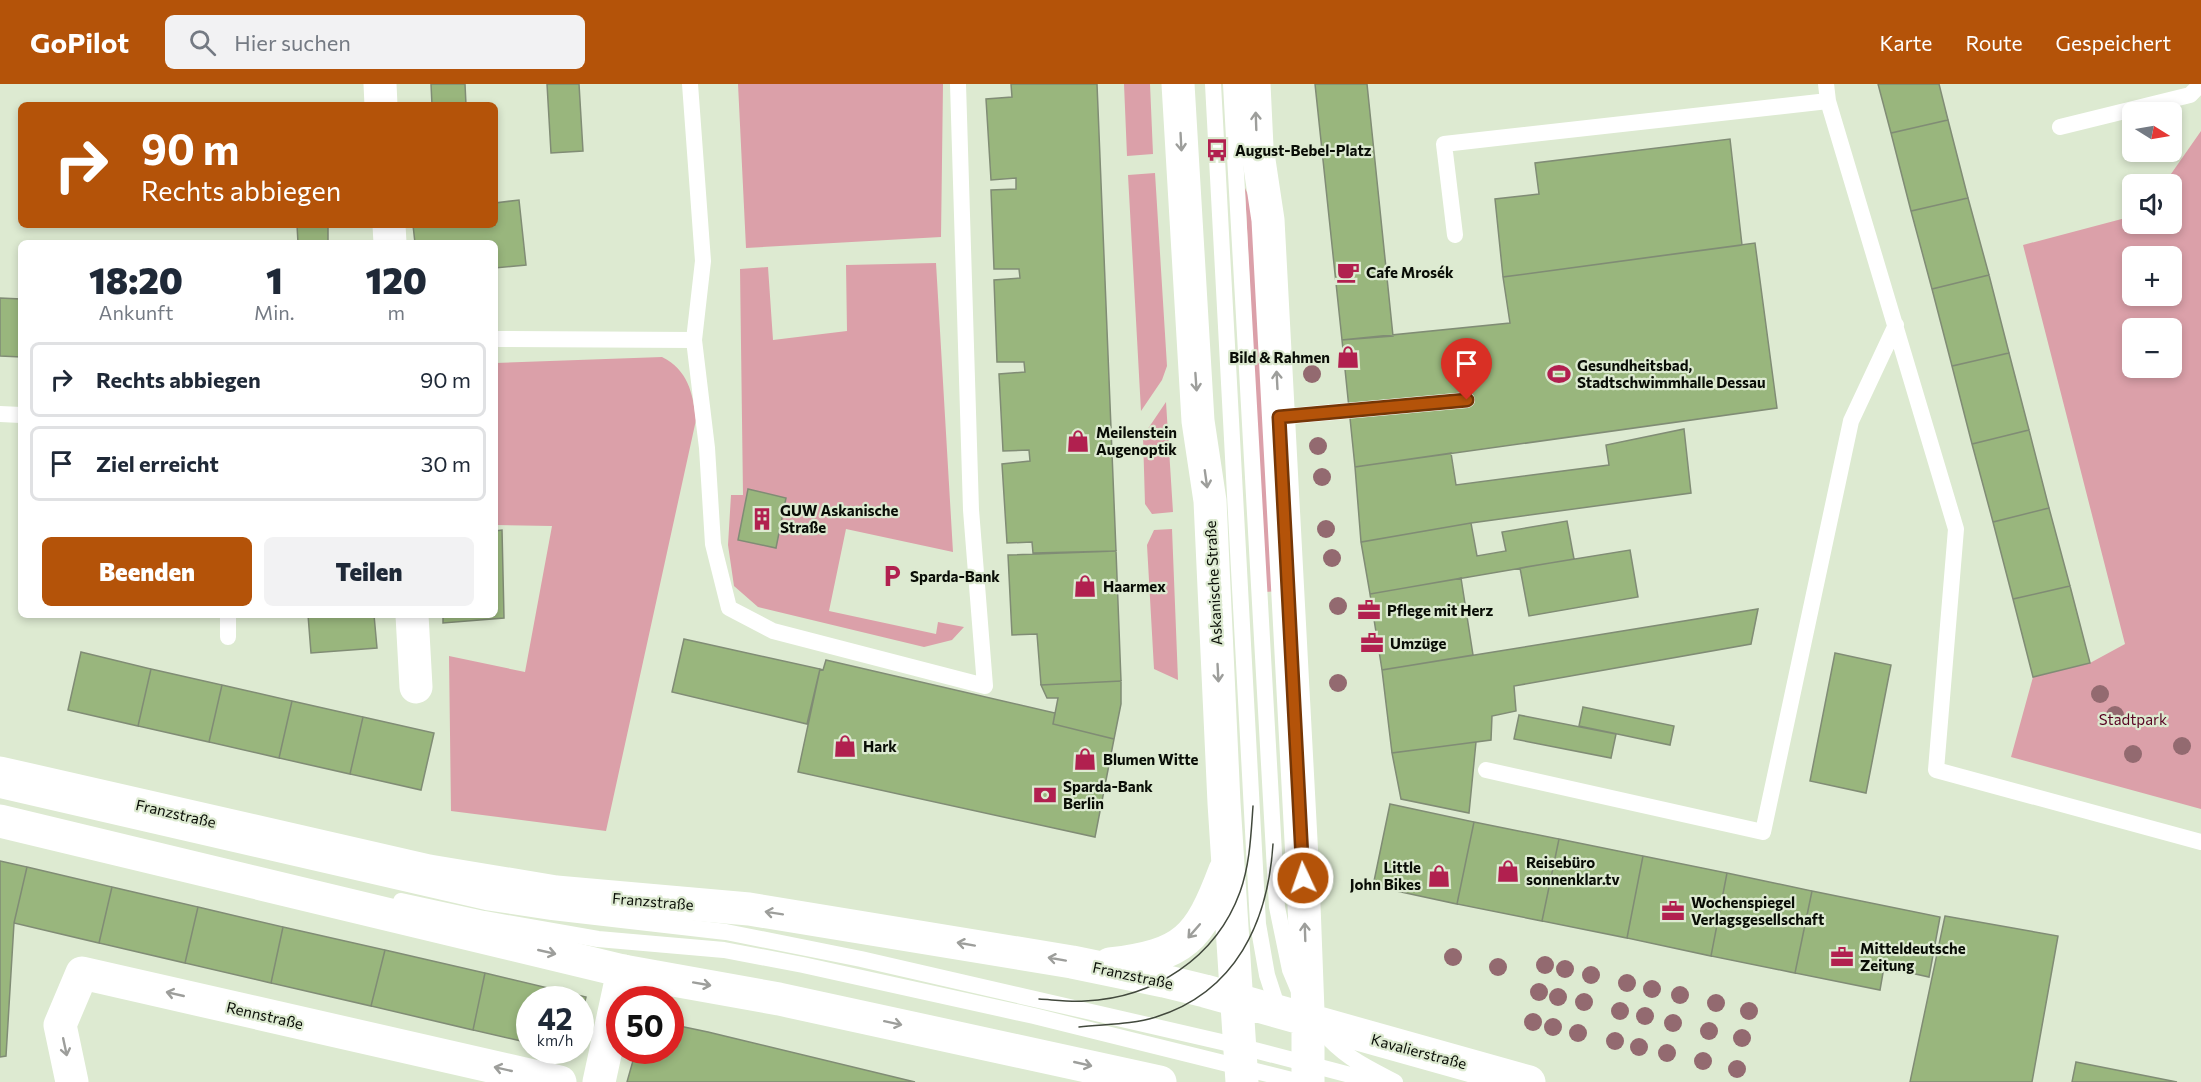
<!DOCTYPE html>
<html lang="de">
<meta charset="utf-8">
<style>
body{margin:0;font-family:Commissioner,sans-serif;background:#f2f2f3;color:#1f2937;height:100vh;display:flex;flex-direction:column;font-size:22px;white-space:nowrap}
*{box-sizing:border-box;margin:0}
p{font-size:20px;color:#747a83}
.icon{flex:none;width:33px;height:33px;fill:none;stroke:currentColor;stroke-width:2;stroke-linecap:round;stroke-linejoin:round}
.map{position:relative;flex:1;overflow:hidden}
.details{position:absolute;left:18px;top:156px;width:480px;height:378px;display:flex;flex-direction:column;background:#fff;border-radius:9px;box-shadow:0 3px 9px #0003}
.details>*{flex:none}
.top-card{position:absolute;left:18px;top:18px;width:480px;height:126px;border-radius:9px;box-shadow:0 3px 9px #0003;background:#b45309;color:#fff;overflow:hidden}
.needle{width:39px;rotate:101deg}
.controls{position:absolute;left:2122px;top:18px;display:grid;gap:12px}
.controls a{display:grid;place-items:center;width:60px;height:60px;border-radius:9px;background:#fff;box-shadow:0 3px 9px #0003;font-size:30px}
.speed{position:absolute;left:516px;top:902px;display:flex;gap:12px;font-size:30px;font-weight:700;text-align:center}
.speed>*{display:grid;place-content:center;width:78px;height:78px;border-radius:50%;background:#fff;box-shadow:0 3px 9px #0003;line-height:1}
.speed small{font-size:15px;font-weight:400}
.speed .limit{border:9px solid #d22;background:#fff;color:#111}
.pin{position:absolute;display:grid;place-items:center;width:51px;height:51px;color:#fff;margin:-62px -26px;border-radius:50% 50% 50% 0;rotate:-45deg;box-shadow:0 0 6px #0007}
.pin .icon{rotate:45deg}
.me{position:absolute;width:66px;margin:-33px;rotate:357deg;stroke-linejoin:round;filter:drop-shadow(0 0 4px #0008)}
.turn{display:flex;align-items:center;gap:21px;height:126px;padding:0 24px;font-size:27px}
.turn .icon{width:78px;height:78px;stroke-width:2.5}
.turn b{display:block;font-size:42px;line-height:51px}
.eta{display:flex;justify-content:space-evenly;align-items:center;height:102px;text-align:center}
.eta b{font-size:36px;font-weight:800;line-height:42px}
.action{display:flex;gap:12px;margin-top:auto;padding:12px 24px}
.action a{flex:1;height:69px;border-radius:9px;background:#b45309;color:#fff;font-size:24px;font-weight:800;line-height:69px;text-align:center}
.action a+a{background:#f2f2f3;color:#1f2937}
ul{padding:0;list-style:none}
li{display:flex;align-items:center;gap:18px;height:75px;margin:0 12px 9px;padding:0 12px;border:3px solid #e0e1e3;border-radius:9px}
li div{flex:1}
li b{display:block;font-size:22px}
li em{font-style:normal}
header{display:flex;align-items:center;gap:36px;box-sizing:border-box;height:84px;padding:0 30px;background:#b45309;color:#fff}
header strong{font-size:28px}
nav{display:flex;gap:33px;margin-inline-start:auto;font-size:21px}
.search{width:420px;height:54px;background:#f2f2f3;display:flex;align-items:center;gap:15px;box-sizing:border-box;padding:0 21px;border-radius:9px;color:#747a83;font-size:22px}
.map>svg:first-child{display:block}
.green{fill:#dba0a9;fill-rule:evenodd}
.building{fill:#99b67d;stroke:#808c75;stroke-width:1.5}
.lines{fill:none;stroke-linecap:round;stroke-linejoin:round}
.lane{stroke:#fff;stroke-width:16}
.street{stroke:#fff;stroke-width:33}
.secondary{stroke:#fff;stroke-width:33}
.tram{stroke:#42493d;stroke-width:1.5}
.tree{fill:#936a70}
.oneway{stroke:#9d9e9b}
.route-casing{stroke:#753606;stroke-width:15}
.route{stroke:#b45309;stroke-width:10}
.labels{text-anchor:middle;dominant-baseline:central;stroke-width:4.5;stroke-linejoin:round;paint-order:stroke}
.poi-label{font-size:15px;font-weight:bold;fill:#090d06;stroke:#ddead1;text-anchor:start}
.street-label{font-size:15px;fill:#090d06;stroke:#ddead1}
.park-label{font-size:15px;fill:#570221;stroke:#ddead1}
</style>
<header>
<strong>GoPilot</strong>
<div class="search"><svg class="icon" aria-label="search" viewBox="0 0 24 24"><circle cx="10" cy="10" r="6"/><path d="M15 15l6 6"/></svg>Hier suchen</div>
<nav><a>Karte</a><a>Route</a><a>Gespeichert</a></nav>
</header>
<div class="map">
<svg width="2201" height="998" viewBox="0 0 2201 998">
<rect width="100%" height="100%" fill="#ddead1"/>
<path class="green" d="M738 0H943L941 153 746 164Z
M1124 0H1150L1153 70 1127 72Z
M2201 47V725L2011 673 2033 593 2090 579 2125 560 2023 161 2133 132V140H2172V100H2164ZM2133 172H2172V212H2133ZM2133 244H2172V284H2133Z
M1155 89 1167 282 1162 296 1141 327 1128 91Z
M1245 104 1257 131 1279 507 1265 508Z
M936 179 953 468 846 445 829 527 936 550 938 538 964 543 952 556 924 563 758 523 734 502 728 461 731 411H743L740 185 768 183 773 256 847 247 846 181Z
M662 273C688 286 693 309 696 336L606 747 451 727 449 572 525 588 552 442 495 441V279Z
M1166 318 1173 428 1152 430 1145 420 1143 352Z
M1172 445 1178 596 1154 585 1147 461 1154 446Z"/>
<path class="building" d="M431 0H465L466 21H432Z
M547 0H579L583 67 551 69Z
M1011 0H1097L1116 467 1033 469 1032 458 1007 459 1002 380 1030 377 1029 366 1003 367 999 290 1025 288 1024 278H997L994 196 1020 194 1019 185H994L991 106 1016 105V94L991 96 986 15 1012 13Z
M1315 0H1367L1393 252 1342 256Z
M1878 0H1939L1948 36 1891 49Z
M1948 36 1968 114 1911 127 1891 49Z
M1730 55 1742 161 1503 193 1495 115 1539 110 1535 79Z
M1968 114 1989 191 1932 205 1911 127Z
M519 116 526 181 495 184V159H415L413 141H495V119Z
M297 141H328V159H298Z
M1755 159 1777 324 1355 383 1342 256 1510 239 1503 193Z
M1989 191 2009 269 1952 282 1932 205Z
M0 214 21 215V273L0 272Z
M2009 269 2029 346 1972 360 1952 282Z
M1684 345 1691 409 1471 439 1361 458 1355 383 1451 369 1456 401 1609 381 1606 361Z
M2029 346 2049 424 1993 438 1972 360Z
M748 405 786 414 776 464 738 456Z
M2049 424 2070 502 2013 515 1993 438Z
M1567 437 1574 475 1370 510 1361 458 1471 439 1477 472 1506 467 1502 448Z
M502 446 504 534 443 539V531H495V447Z
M1630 466 1638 513 1529 532 1520 484Z
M1116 467 1121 597 1041 601 1037 550 1012 551 1008 471Z
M1461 494 1473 571 1382 586 1370 510Z
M2070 502 2090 579 2033 593 2013 515Z
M1758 525 1751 560 1514 602 1516 627 1492 632 1491 656 1392 669 1382 586Z
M308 531H374L377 564 311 569Z
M684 555 820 585 807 640 672 608Z
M81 568 151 585 138 642 68 626Z
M1835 569 1891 581 1866 709 1810 697Z
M826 576 1055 629 1053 640 1114 655 1095 753 798 688 820 585 823 586Z
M151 585 222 601 209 658 138 642Z
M1121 597V620L1114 655 1053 640 1058 614H1047L1041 601Z
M222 601 292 617 279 674 209 658Z
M292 617 363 633 350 690 279 674Z
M1583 623 1674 642 1670 661 1579 642Z
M1519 631 1616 650 1611 674 1514 655Z
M363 633 434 649 421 706 350 690Z
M1476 658 1469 729 1401 715 1392 669Z
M1390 720 1474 738 1457 820 1373 802Z
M1474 738 1559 755 1542 837 1457 820Z
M1559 755 1643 772 1627 854 1542 837Z
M1643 772 1727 789 1711 872 1627 854Z
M0 777 27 783 14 839 6 972 0 973Z
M27 783 112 803 99 859 14 839Z
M1727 789 1812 807 1795 889 1711 872Z
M112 803 198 823 185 879 99 859Z
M1812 807 1940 833 1929 893 1884 883 1880 906 1795 889Z
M198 823 283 843 271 899 185 879Z
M1945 832 2058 852 2032 998H1910Z
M283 843 385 866 371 922 271 899Z
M385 866 485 889 473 946 371 922Z
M485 889 586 913 580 937V915H530V959L473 946Z
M670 940 708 948 915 998H627L636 966H670Z
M2076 978 2177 998H2072Z"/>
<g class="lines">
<path class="lane" d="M690 0 703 177 694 256
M1213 0 1258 840 1267 891 1279 928
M1231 0 1277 823 1290 886 1298 905
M1826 0 1828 17 1956 445 1936 686 2201 758
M2060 43 2190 11 2201 0
M1455 151 1444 60 1828 17
M495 255 694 256 707 364 713 460 729 524 773 547 985 602 971 426 958 0
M0 330 21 331
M1279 333 1467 316
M228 553V531
M1486 686 1763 748 1851 337 1896 241
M0 706 486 818 552 828 726 848 861 875 1239 962 1377 998
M401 817 484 835 598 855 724 866 803 881 1034 932 1300 998
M1319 944C1344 973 1362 981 1395 998"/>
<path class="street" d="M380 0 381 21
M389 141 390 159
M412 531 416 603
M72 998 60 941 82 889 560 998
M599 998 623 887"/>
<path class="secondary" d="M1178 0 1198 337 1210 417 1224 719 1242 998
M1254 0 1257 63 1268 136 1303 794 1308 927V998
M0 689 429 787 556 808 749 825 1072 878 1164 897 1205 907 1529 998
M0 737 623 887 779 915 1160 998
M1110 880C1185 871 1199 855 1225 786"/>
<path class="tram" d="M1039 915C1055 916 1070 918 1085 917 1154 914 1216 874 1240 808 1250 780 1251 750 1253 722
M1079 943C1104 940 1131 941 1156 933 1236 908 1268 838 1273 760"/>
</g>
<g class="tree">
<circle cx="1312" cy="290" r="9"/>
<circle cx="1318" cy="362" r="9"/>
<circle cx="1322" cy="393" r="9"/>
<circle cx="1326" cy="445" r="9"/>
<circle cx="1332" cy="474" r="9"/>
<circle cx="1338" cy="522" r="9"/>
<circle cx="1338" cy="599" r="9"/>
<circle cx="2100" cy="610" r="9"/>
<circle cx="2115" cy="631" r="9"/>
<circle cx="2182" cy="662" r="9"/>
<circle cx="2133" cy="670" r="9"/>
<circle cx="1453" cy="873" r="9"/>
<circle cx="1545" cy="881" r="9"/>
<circle cx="1498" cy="883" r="9"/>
<circle cx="1565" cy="885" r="9"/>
<circle cx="1591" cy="891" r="9"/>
<circle cx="1627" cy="899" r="9"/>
<circle cx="1652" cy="905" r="9"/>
<circle cx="1539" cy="908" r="9"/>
<circle cx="1680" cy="911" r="9"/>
<circle cx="1558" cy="913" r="9"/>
<circle cx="1584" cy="918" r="9"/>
<circle cx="1716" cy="919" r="9"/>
<circle cx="1620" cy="927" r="9"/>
<circle cx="1749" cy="927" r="9"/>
<circle cx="1645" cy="932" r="9"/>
<circle cx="1533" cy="938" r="9"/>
<circle cx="1673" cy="939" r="9"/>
<circle cx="1553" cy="943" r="9"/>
<circle cx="1709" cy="947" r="9"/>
<circle cx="1578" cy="949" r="9"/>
<circle cx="1742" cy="954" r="9"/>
<circle cx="1615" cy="957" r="9"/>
<circle cx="1639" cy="963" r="9"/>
<circle cx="1667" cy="969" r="9"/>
<circle cx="1703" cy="977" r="9"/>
<circle cx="1737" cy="985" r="9"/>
</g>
<defs><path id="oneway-shaft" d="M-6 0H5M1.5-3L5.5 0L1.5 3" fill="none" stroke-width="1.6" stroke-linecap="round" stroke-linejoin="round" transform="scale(1.5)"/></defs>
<g class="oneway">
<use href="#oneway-shaft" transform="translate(1256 37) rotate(-92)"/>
<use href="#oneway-shaft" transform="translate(1181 58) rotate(87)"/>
<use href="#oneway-shaft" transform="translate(1277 296) rotate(-93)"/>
<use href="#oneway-shaft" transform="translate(1196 298) rotate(86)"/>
<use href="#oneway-shaft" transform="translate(1206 395) rotate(82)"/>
<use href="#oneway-shaft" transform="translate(1218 589) rotate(87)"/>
<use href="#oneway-shaft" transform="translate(774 829) rotate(-171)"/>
<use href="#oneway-shaft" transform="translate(1194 847) rotate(131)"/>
<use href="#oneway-shaft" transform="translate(1305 848) rotate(-92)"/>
<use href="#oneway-shaft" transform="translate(966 860) rotate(-170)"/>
<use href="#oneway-shaft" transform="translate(547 868) rotate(13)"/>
<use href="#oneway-shaft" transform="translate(1057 875) rotate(-170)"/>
<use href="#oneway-shaft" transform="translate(702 900) rotate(10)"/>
<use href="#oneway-shaft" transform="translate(175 910) rotate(-167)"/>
<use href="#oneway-shaft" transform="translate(893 939) rotate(12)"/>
<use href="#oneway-shaft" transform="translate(65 963) rotate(78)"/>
<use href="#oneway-shaft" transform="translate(1083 980) rotate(13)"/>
<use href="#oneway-shaft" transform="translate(503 985) rotate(-167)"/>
</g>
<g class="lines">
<g class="route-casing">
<path id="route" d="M1303 794 1279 333 1467 316"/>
</g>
<use href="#route" class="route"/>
</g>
<defs>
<g id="bus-bare" transform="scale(1.8)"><path d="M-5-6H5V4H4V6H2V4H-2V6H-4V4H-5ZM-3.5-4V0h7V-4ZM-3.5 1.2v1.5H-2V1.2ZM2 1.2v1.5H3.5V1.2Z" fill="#b1204f" stroke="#ddead1" stroke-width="2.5" paint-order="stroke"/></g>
<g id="cafe-bare" transform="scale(1.8)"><path d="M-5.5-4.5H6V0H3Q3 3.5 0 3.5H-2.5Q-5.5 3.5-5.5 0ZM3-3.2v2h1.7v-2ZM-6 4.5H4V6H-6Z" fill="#b1204f" stroke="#ddead1" stroke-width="2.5" paint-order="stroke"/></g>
<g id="shop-bare" transform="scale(1.8)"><path d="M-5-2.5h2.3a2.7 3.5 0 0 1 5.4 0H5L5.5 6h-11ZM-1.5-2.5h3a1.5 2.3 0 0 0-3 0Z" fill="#b1204f" stroke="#ddead1" stroke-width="2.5" paint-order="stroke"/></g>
<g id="stadium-bare" transform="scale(1.8)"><path d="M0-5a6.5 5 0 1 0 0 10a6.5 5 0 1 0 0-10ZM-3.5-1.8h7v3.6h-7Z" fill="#b1204f" stroke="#ddead1" stroke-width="2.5" paint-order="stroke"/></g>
<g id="building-bare" transform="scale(1.8)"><path d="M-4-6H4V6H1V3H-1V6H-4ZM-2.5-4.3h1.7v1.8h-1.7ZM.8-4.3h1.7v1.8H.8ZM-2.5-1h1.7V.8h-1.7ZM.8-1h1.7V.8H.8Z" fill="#b1204f" stroke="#ddead1" stroke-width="2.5" paint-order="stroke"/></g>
<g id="parking-bare" transform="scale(1.8)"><path d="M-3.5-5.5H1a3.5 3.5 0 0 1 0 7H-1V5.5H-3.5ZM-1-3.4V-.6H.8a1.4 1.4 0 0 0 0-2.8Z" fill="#b1204f" stroke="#ddead1" stroke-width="2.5" paint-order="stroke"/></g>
<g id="office-bare" transform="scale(1.8)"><path d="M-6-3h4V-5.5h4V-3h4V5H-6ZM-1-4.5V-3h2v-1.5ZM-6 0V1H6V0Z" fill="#b1204f" stroke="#ddead1" stroke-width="2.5" paint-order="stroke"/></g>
<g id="bank-bare" transform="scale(1.8)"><path d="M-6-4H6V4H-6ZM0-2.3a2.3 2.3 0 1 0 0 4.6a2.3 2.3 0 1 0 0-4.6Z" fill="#b1204f" stroke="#ddead1" stroke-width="2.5" paint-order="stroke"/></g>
</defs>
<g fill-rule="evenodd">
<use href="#bus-bare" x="1217" y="66"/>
<use href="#cafe-bare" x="1348" y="188"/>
<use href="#shop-bare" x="1348" y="273"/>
<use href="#stadium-bare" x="1559" y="290"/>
<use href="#shop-bare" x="1078" y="357"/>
<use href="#building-bare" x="762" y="435"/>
<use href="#parking-bare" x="892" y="492"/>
<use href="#shop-bare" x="1085" y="502"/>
<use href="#office-bare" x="1369" y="526"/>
<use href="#office-bare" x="1372" y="559"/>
<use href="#shop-bare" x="845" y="662"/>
<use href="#shop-bare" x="1085" y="675"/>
<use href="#bank-bare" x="1045" y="711"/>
<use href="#shop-bare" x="1508" y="787"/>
<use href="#shop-bare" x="1439" y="792"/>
<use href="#office-bare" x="1673" y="827"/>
<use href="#office-bare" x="1842" y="873"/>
</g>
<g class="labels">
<g class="poi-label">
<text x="1235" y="66">August-Bebel-Platz</text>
<text x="1366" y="188">Cafe Mrosék</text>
<text x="1330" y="273" text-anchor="end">Bild &amp; Rahmen</text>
<text x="1577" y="281">Gesundheitsbad,<tspan x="1577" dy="17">Stadtschwimmhalle Dessau</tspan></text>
<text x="1096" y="348">Meilenstein<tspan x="1096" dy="17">Augenoptik</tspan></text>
<text x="780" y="426">GUW Askanische<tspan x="780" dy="17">Straße</tspan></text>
<text x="910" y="492">Sparda-Bank</text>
<text x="1103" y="502">Haarmex</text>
<text x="1387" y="526">Pflege mit Herz</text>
<text x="1390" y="559">Umzüge</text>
<text x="863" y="662">Hark</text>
<text x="1103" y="675">Blumen Witte</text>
<text x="1063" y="702">Sparda-Bank<tspan x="1063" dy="17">Berlin</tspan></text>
<text x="1526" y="778">Reisebüro<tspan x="1526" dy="17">sonnenklar.tv</tspan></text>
<text x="1421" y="783" text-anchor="end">Little<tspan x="1421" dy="17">John Bikes</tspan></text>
<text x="1691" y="818">Wochenspiegel<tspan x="1691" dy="17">Verlagsgesellschaft</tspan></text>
<text x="1860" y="864">Mitteldeutsche<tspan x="1860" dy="17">Zeitung</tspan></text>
</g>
<g class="street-label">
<text transform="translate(1213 499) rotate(-93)">Askanische Straße</text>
<text transform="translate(176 729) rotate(13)">Franzstraße</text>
<text transform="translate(653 817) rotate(5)">Franzstraße</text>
<text transform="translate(1133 891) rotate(12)">Franzstraße</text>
<text transform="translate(265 931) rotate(13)">Rennstraße</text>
<text transform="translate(1419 967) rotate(15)">Kavalierstraße</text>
</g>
<g class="park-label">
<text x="2133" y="635">Stadtpark</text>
</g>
</g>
</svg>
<div class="controls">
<a><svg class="needle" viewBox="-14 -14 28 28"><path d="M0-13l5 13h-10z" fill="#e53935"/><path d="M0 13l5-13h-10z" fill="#747a83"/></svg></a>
<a><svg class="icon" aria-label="sound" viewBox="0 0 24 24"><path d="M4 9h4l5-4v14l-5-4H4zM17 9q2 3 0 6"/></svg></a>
<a>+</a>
<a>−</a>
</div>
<div class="speed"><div>42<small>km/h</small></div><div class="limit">50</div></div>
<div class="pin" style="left:1467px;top:316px;background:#d93025"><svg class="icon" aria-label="arrive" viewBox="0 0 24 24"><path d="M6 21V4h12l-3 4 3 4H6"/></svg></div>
<svg class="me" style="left:1303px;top:794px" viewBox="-20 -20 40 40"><circle r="17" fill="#b45309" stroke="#fff" stroke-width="3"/><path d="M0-11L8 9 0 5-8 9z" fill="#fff"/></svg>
<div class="top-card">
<div class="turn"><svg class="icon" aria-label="right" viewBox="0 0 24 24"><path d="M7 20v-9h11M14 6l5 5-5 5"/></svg><div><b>90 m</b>Rechts abbiegen</div></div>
</div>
<section class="details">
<div class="eta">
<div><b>18:20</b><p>Ankunft</p></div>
<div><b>1</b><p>Min.</p></div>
<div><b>120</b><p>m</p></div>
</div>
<ul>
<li><svg class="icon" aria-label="right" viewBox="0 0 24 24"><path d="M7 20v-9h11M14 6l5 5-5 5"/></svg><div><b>Rechts abbiegen</b></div><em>90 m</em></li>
<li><svg class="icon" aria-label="arrive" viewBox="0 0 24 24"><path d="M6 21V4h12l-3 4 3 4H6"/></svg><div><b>Ziel erreicht</b></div><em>30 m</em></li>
</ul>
<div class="action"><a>Beenden</a><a>Teilen</a></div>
</section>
</div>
